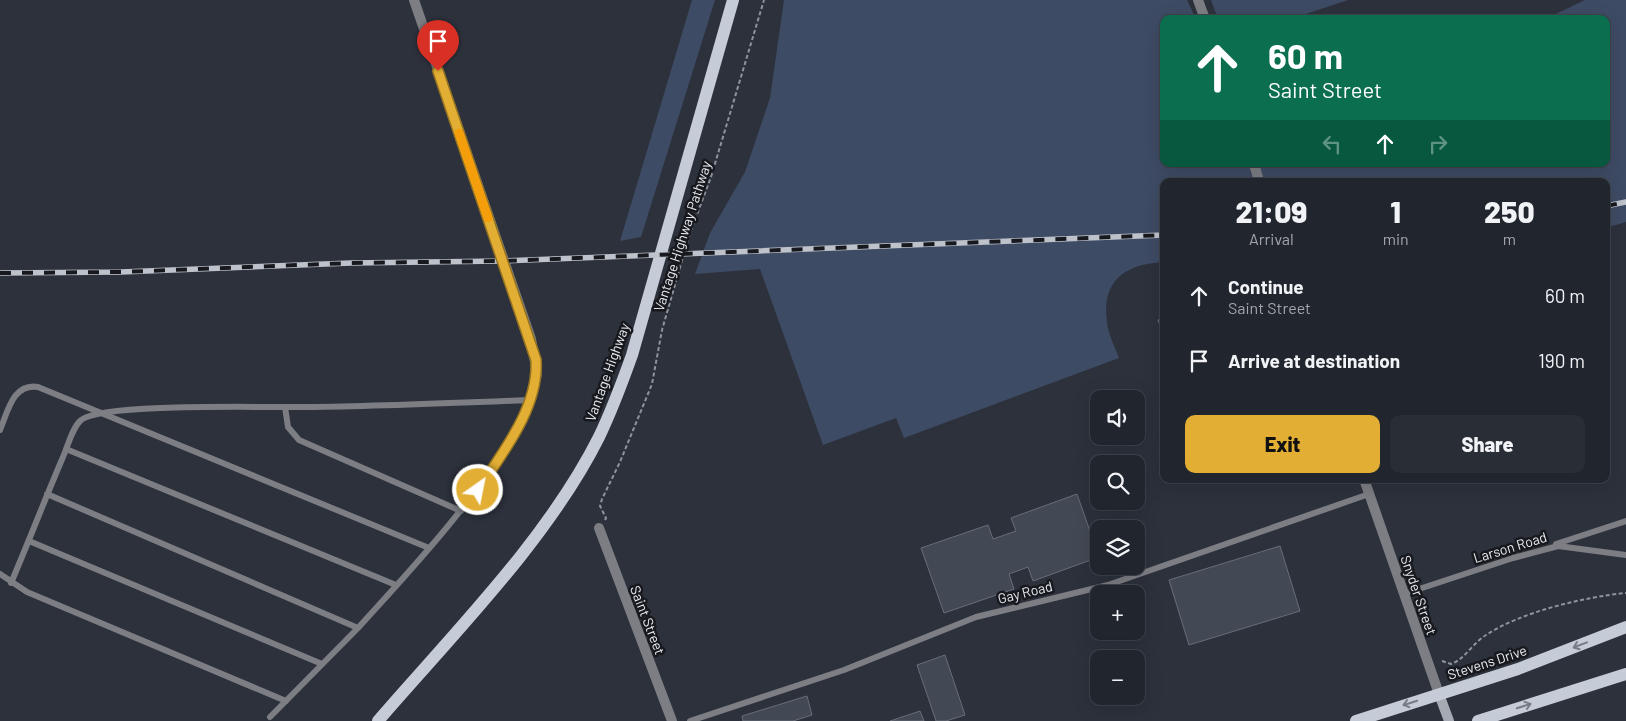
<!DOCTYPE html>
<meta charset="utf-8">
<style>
body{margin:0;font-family:Barlow,sans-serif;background:#292d35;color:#f1f3f6;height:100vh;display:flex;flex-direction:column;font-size:19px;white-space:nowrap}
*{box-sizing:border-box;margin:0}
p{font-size:16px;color:#a2a5aa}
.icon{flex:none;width:28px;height:28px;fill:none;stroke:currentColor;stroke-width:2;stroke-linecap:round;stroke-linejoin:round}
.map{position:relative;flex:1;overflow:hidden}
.side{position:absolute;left:1160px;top:178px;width:450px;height:305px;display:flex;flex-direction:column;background:#21252d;border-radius:10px;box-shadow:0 5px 20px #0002,0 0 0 1px #3e4249}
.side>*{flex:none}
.hud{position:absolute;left:1160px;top:15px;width:450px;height:152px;border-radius:10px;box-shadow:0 5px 20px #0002,0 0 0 1px #3e4249;background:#0b6e4f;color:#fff;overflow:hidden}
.controls{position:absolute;left:1090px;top:390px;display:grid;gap:10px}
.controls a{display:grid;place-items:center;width:55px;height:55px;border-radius:10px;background:#21252d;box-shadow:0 5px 20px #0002,0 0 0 1px #3e4249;font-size:25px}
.pin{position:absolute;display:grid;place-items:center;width:42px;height:42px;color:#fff;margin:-51px -21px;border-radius:50% 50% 50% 0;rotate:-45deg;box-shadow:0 0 5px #0007}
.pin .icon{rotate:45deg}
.me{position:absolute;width:55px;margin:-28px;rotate:33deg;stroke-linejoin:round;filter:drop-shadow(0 0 4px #0008)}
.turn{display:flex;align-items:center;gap:18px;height:105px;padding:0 25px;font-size:22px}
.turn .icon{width:65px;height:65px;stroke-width:2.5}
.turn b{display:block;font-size:35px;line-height:42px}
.lanes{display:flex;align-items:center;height:48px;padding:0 25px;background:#0003;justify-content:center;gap:25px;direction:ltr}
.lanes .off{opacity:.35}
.eta{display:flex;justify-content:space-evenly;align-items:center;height:85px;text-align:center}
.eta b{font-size:30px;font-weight:800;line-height:35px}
.primary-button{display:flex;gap:10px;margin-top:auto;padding:10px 25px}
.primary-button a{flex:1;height:58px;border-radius:10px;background:#e2af34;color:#111;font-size:20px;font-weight:800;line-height:58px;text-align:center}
.primary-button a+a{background:#292d35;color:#f1f3f6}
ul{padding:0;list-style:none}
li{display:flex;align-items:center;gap:15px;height:65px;padding:0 25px}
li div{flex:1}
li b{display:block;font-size:19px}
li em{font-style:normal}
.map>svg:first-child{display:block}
.green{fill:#3e4b64}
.building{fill:#434954;stroke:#676d79}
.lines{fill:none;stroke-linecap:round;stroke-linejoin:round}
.path{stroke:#8f939c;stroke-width:2;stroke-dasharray:4 2.5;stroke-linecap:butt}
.lane{stroke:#7c7e84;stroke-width:6}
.street{stroke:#7c7e84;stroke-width:10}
.secondary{stroke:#a6aab3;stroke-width:10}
.primary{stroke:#c6ccd7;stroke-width:12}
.rail-casing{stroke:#bec2ca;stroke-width:5.5}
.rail{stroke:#17191e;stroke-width:4;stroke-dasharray:11;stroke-linecap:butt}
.oneway{stroke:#777b84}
.route-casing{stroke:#937222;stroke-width:12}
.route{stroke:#e2af34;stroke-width:9}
.slow{stroke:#f59e0b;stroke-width:9}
.labels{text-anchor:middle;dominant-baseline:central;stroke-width:5;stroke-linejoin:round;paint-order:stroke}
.street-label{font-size:14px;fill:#e9ecf3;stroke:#17191e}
</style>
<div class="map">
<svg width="1626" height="721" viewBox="0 0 1626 721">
<rect width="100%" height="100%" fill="#2c313c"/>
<path class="green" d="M692 0H715L641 237 620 241Z
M784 0H1187L1196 19H1164V164H1606V19H1545L1585 0H1626V222L1606 228V181H1164V262C1126 264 1101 280 1107 322 1108 334 1115 347 1119 358L904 438 896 418 823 445 760 269 695 274 710 233 745 172 770 98Z
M1211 0H1348L1291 19H1218Z"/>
<path class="building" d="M1164 318V336L1158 320Z
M1077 494 1099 557 1033 581 1028 567 1009 574 1014 589 944 613 921 548 988 525 993 539 1016 531 1011 518Z
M1280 546 1300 611 1189 645 1169 580Z
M945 655 965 715 946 721H936L917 665Z
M807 696 812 715 793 721H743L742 716Z
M920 711 924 721H890Z"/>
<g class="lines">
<path class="path" d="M605 520 606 518 600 506 602 499 620 462 652 384 662 330 689 236 711 177 764 0
M1442 661 1451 664C1464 660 1473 643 1486 635 1521 612 1584 597 1626 593"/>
<path class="lane" d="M285 407 288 427 299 440 461 511
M0 430C8 411 13 383 38 387L429 548
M66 449 396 585
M29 541 322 664
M1556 544 1626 521
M0 574 27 592 286 701
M11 583C29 541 45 499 63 457 68 446 72 428 81 420 103 402 277 408 315 407 387 406 458 403 530 400 487 490 424 555 358 628L47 494
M1404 594 1513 558 1558 546 1626 555
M270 717 358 628
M690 721 844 670 976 617 1108 585 1369 494"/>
<path class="street" d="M414 0 531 339 537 374 530 400
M1198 0 1205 19
M1254 164 1259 181
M1364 479 1439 694
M599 528 672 721"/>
<path class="secondary" d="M1439 694 1449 721"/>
<path class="primary" d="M378 721C453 634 548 539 599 437 612 410 622 383 632 355L733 0
M1356 721 1518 669 1626 627
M1478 721 1626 674"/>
<g class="rail-casing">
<path id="rail" d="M1606 206 1626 202
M0 273 121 272 351 263 503 261 1164 235"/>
</g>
<use href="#rail" class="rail"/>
</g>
<defs><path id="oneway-shaft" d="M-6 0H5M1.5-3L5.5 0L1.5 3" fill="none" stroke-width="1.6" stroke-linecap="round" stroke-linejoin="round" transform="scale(1.25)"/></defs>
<g class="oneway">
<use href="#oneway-shaft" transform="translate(1580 645) rotate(159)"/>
<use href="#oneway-shaft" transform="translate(1410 703) rotate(162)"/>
<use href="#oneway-shaft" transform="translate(1524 706) rotate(-18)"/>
</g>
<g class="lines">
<g class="route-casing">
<path id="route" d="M438 71 536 360C539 407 503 452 478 490"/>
</g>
<use href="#route" class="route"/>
<path class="slow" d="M459 133 488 218"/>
</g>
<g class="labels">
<g class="street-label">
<text transform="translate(682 236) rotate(-72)">Vantage Highway Pathway</text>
<text transform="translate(607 372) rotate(-70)">Vantage Highway</text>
<text transform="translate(1510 547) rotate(-17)">Larson Road</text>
<text transform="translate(1025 592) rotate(-14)">Gay Road</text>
<text transform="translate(1419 595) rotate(71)">Snyder Street</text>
<text transform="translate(648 620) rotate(69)">Saint Street</text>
<text transform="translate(1487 662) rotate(-18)">Stevens Drive</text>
</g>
</g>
</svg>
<div class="controls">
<a><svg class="icon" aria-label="sound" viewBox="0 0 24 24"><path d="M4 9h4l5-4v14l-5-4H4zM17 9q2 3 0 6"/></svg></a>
<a><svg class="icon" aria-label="search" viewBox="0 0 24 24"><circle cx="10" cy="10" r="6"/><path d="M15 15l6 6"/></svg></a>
<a><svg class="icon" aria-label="layers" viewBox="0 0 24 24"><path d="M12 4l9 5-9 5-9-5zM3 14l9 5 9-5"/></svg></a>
<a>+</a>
<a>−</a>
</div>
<div class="pin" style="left:438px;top:71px;background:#d93025"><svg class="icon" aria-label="arrive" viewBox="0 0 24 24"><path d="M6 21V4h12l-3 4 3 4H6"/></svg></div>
<svg class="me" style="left:478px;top:490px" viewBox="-20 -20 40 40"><circle r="17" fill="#e2af34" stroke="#fff" stroke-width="3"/><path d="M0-11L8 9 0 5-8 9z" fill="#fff"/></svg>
<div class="hud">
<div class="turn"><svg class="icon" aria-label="ahead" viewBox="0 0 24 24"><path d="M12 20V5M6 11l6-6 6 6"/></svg><div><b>60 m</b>Saint Street</div></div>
<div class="lanes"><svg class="icon off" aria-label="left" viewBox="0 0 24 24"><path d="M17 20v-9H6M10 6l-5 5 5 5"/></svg><svg class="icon" aria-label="ahead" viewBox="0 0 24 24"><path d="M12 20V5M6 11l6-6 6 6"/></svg><svg class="icon off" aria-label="right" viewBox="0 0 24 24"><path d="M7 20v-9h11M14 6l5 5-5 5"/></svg></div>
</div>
<section class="side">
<div class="eta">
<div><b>21:09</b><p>Arrival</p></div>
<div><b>1</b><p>min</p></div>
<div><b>250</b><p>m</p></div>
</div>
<ul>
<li><svg class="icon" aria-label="ahead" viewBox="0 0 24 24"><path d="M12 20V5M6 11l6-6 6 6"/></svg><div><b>Continue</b><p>Saint Street</p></div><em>60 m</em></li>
<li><svg class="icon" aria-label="arrive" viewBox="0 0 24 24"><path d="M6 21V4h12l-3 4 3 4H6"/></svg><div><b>Arrive at destination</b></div><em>190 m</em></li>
</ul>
<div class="primary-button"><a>Exit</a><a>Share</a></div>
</section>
</div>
